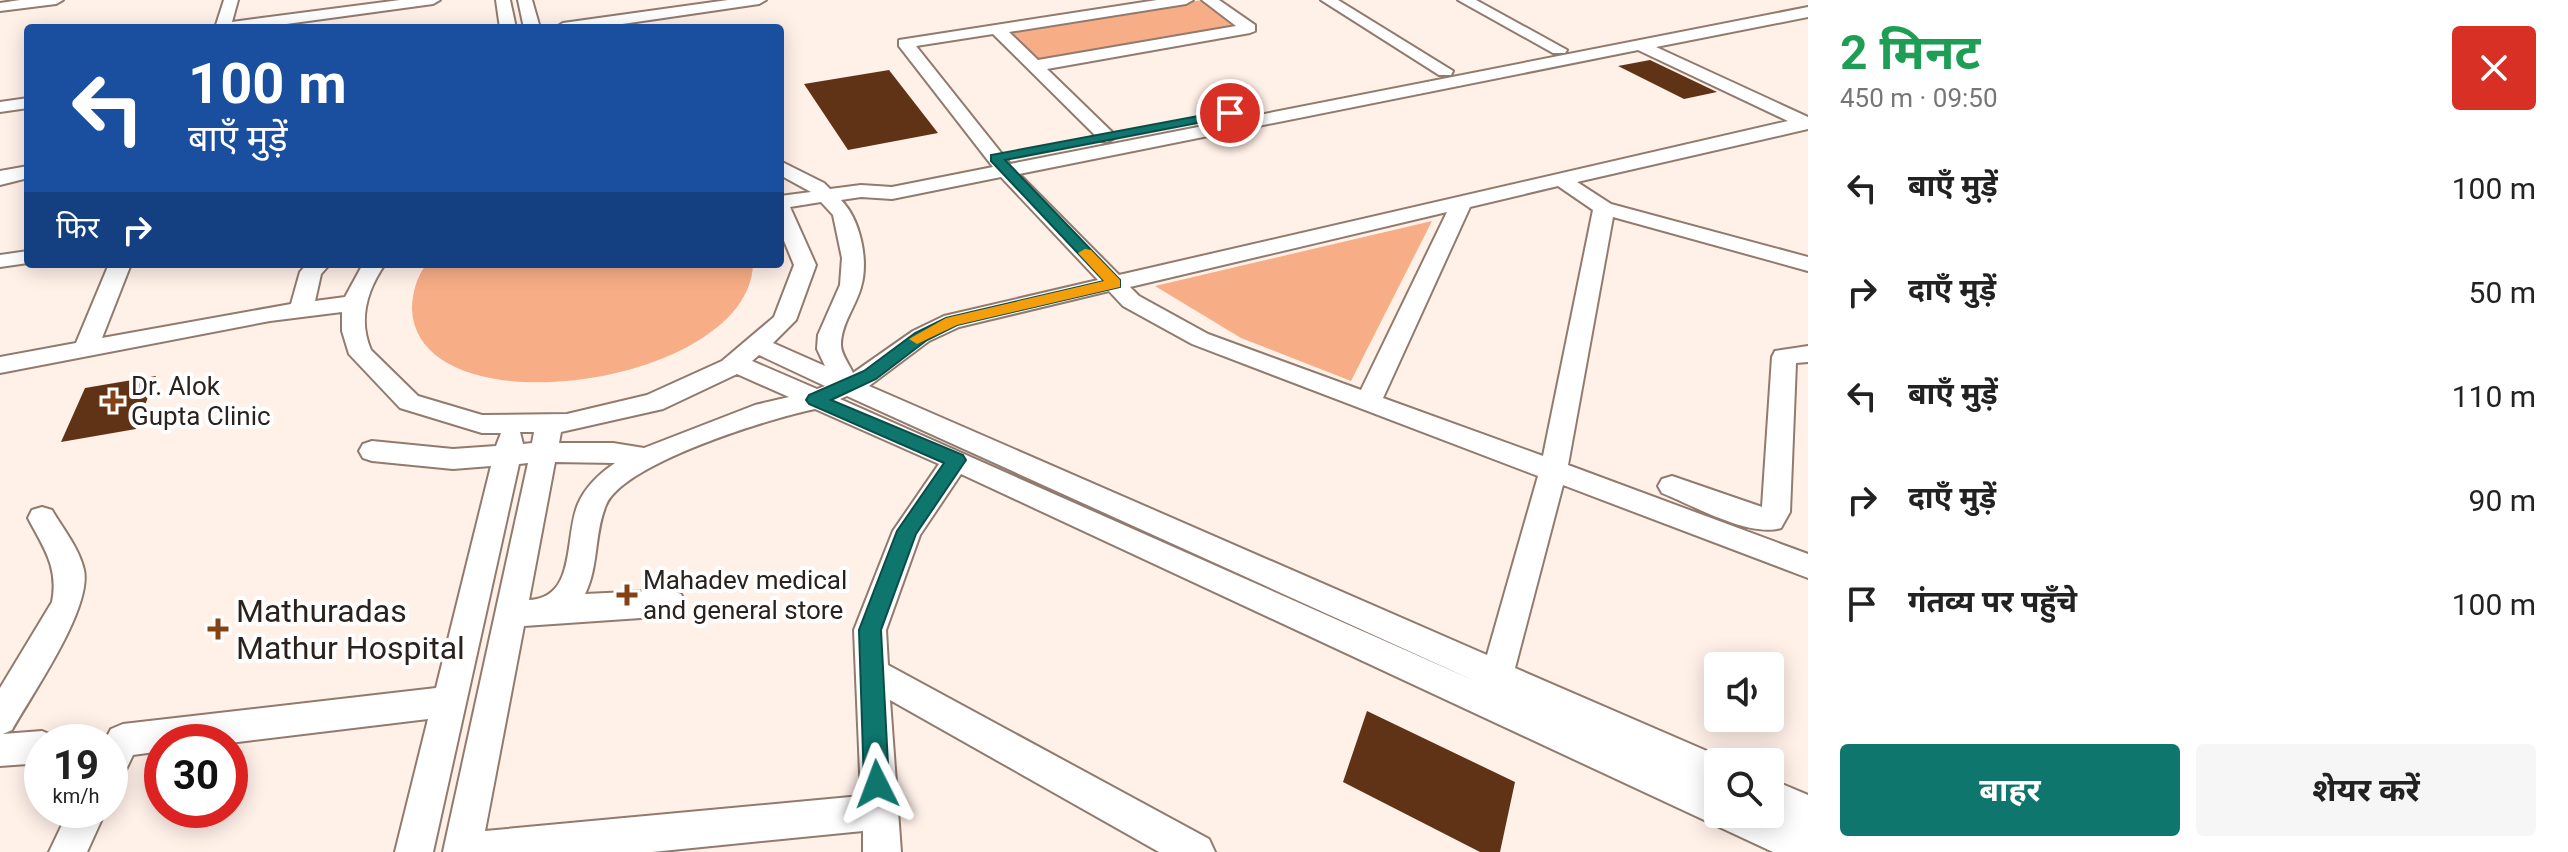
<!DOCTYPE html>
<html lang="hi">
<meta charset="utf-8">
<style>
body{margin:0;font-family:Roboto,"Noto Sans Devanagari",sans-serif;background:#f6f6f6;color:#222;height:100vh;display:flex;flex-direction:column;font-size:30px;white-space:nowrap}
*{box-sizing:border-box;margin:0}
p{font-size:26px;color:#767676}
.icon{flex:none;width:44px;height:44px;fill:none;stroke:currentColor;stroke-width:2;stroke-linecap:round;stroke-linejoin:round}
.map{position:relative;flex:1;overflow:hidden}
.panel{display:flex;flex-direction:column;background:#fff;width:760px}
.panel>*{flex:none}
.banner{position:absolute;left:24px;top:24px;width:760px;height:244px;border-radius:8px;box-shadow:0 4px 20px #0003;background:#1a4fa0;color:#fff;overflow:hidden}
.buttons{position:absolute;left:1704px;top:652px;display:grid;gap:16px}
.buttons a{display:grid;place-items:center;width:80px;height:80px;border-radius:8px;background:#fff;box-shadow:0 4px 20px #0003;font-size:40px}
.speed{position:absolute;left:24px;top:724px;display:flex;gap:16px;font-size:40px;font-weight:700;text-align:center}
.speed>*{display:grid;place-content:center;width:104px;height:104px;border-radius:50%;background:#fff;box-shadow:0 4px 20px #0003;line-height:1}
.speed small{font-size:20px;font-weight:400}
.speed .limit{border:12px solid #d22;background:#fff;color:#111}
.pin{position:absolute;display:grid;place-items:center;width:68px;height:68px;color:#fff;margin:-34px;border:4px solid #fff;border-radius:50%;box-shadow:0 2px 8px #0007}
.me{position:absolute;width:88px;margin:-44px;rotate:357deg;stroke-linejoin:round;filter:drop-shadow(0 0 6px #0008)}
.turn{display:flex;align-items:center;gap:28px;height:168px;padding:0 32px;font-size:36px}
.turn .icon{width:104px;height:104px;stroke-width:2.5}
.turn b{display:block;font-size:56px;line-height:68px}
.then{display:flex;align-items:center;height:76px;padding:0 32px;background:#0003;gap:16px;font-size:30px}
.round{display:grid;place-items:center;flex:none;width:84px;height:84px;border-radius:8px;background:#f6f6f6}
.summary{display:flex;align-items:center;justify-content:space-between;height:136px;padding:0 32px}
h1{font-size:48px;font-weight:700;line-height:60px;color:#1e9e55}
.cta{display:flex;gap:16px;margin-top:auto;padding:16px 32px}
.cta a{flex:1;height:92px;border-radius:8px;background:#0f766e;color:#fff;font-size:32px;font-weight:700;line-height:92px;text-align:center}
.cta a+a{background:#f6f6f6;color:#222}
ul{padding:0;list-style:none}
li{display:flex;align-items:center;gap:24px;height:104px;padding:0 32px}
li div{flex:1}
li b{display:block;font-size:30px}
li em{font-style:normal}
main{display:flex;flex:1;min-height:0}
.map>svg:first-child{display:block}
.green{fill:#f7ae86}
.building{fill:#603216}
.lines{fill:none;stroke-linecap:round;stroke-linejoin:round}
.minor-casing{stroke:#917a6e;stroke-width:4}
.minor{fill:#fff;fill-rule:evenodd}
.route{fill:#0f766e;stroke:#0a4d48;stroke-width:2}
.slow{fill:#f59e0b}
.poi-dot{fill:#844113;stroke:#fff;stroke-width:3}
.labels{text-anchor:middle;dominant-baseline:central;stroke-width:8;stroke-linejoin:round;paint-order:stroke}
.poi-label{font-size:26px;fill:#2b221d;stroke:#fff;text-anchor:start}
.near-poi-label{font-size:32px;fill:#2b221d;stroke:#fff;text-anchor:start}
</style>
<main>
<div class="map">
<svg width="1808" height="852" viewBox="0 0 1808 852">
<rect width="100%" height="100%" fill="#fff0e8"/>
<path class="green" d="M1202 0 1243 26 1036 62 1005 32Z
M1432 221 1351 381 1241 338 1155 286Z
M427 264H753C750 386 417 434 412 309 412 293 417 275 427 264Z"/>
<path class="building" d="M1650 60 1717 92 1684 99 1618 66Z
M889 70 938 133 848 150 804 84Z
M156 376 136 429 61 442 85 388Z
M1367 711 1515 782 1500 852H1480L1343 782Z"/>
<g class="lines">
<g class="minor-casing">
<path id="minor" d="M20 0H63L56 4 0 11V3Z
M224 0H238L232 22 400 0H440L433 4 257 28H215Z
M496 0H510L516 28H500Z
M518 0H532L540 28H524Z
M728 0H766L759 4 595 28H555L563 23Z
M1157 0H1193L1186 4 1009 32 1038 60 1236 26 1202 0H1219L1255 25V31L1250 33 1047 69 1113 133 1116 137 1107 142 1101 141 993 34 916 46 1010 164 1808 7V17L1656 47 1808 117V129L1577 182 1611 204 1808 257V271L1613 217 1568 465 1808 554V578L1563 485 1515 668 1730 761 1718 762V814H1770V779L1808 795V852H1773L961 474 920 535 886 630 888 665 1209 839 1215 852H1159L890 700 901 852H863V831L652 852H443L528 463 519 464 433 852H395L428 719 230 743 162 742V751L133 755 122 778 110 783V742H104L111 729 123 724 436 688 491 466 453 469 372 461 363 458 359 451 363 444 372 441 453 449 496 446 501 433H482L400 408 349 354 342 331V312L270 321 0 373V357L76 343 109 264H131L102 338 291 304 300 272 307 264H330L321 274 315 301 345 297 363 264H385C367 290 358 320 371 350L418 396 482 415 567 414 647 395 722 361 774 317 794 265 780 231V196L811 192 780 175V161L824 183 830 189 861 185 892 187 993 167 899 46V40ZM1638 50 1788 121 1119 275 1019 174ZM1001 177 1098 280 944 316 913 331 853 373C849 364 841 354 841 345 841 324 856 306 861 287 869 260 860 219 841 200L861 197 892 199ZM1558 186 1593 210 1543 456 1383 398 1470 207ZM821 202 833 215 842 258 840 285 818 335 817 349 825 366 773 343 796 320 816 265 790 207ZM1447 212 1361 390 1208 334 1139 296 1130 287ZM1109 291 1123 306 1192 344 1538 476 1487 655 869 386 929 341 959 327ZM759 355 825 386 817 389 752 361ZM737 374 789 397 755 405 644 448 613 443H559L561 432 663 409ZM847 396 1475 681 840 399ZM815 409 939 464 893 531 854 630 861 796 485 831 524 626 670 616 681 612 685 603 681 594 670 590 585 594C599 566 594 533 606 505 624 463 771 418 815 409ZM520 432H534L532 443 523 444ZM555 462 615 463C599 474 586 486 578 504 564 537 577 598 529 600Z
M1321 0H1338L1453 71 1451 75H1439Z
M1458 0H1476L1567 50 1565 53H1553Z
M28 98V108L0 112V102Z
M28 166V178L0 185V171Z
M28 251V263L0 267V255Z
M1808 346V362L1796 363 1790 512 1781 528C1750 538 1692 505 1662 493L1658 486 1662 479 1672 476 1762 507 1772 357 1775 351Z
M42 507 52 510C63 529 79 548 84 570 92 609 32 694 12 730L3 734 42 731 54 736 57 742H42V763L0 766V688L52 602C59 567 43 547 28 518L32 510Z
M69 810H106L87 852H49Z"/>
</g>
<use href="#minor" class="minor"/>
</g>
<path class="route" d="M1230 110 1234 111V116L1005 160 1120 280V287L957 325 927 340 876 379 831 400 963 455 966 460 916 534 881 630 889 784 886 792 877 796 868 792 864 784 859 630 897 531 944 463 809 404 806 400 809 395 864 371 915 333 946 318 1104 281 991 161V155Z"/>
<path class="slow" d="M1085 249 1091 250 1120 280V287L957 325 917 344 909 339 946 318 1104 281 1078 253Z"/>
<g class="poi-dot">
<path d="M109 389h8v8h8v8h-8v8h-8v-8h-8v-8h8z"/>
<path d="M623 583h8v8h8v8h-8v8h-8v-8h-8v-8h8z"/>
<path d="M214 617h8v8h8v8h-8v8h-8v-8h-8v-8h8z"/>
</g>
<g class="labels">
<g class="poi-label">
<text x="131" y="386">Dr. Alok<tspan x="131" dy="30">Gupta Clinic</tspan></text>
<text x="643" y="580">Mahadev medical<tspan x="643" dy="30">and general store</tspan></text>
</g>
<g class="near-poi-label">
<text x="236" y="611">Mathuradas<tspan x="236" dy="37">Mathur Hospital</tspan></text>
</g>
</g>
</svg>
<div class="buttons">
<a><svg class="icon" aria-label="sound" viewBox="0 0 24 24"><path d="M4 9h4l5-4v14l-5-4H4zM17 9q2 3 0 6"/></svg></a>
<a><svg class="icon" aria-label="search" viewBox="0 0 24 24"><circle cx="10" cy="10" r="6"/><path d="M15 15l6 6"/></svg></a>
</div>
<div class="speed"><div>19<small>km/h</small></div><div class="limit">30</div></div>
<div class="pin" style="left:1230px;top:113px;background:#d93025"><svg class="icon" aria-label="arrive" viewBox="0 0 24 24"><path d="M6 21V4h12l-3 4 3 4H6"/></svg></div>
<svg class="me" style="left:877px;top:784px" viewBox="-20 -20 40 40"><path d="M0-17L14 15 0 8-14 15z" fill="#0f766e" stroke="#fff" stroke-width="4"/></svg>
<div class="banner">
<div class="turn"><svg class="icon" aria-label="left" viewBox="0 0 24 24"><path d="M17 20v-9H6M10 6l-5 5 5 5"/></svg><div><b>100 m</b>बाएँ मुड़ें</div></div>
<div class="then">फिर<svg class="icon" aria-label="right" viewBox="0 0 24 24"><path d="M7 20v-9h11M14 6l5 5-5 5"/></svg></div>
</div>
</div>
<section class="panel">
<div class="summary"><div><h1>2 मिनट</h1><p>450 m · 09:50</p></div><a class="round" style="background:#d93025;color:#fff"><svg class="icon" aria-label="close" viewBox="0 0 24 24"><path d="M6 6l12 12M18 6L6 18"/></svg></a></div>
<ul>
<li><svg class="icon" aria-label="left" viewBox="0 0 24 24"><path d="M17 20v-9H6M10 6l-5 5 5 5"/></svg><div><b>बाएँ मुड़ें</b></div><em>100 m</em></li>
<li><svg class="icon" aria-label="right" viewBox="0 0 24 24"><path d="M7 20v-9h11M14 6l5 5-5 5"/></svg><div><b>दाएँ मुड़ें</b></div><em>50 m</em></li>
<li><svg class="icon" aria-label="left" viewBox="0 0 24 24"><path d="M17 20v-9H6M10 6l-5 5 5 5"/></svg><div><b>बाएँ मुड़ें</b></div><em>110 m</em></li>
<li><svg class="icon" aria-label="right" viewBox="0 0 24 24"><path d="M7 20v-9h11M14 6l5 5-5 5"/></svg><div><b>दाएँ मुड़ें</b></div><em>90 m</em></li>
<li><svg class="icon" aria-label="arrive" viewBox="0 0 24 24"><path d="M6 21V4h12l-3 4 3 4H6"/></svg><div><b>गंतव्य पर पहुँचे</b></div><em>100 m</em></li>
</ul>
<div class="cta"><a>बाहर</a><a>शेयर करें</a></div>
</section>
</main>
